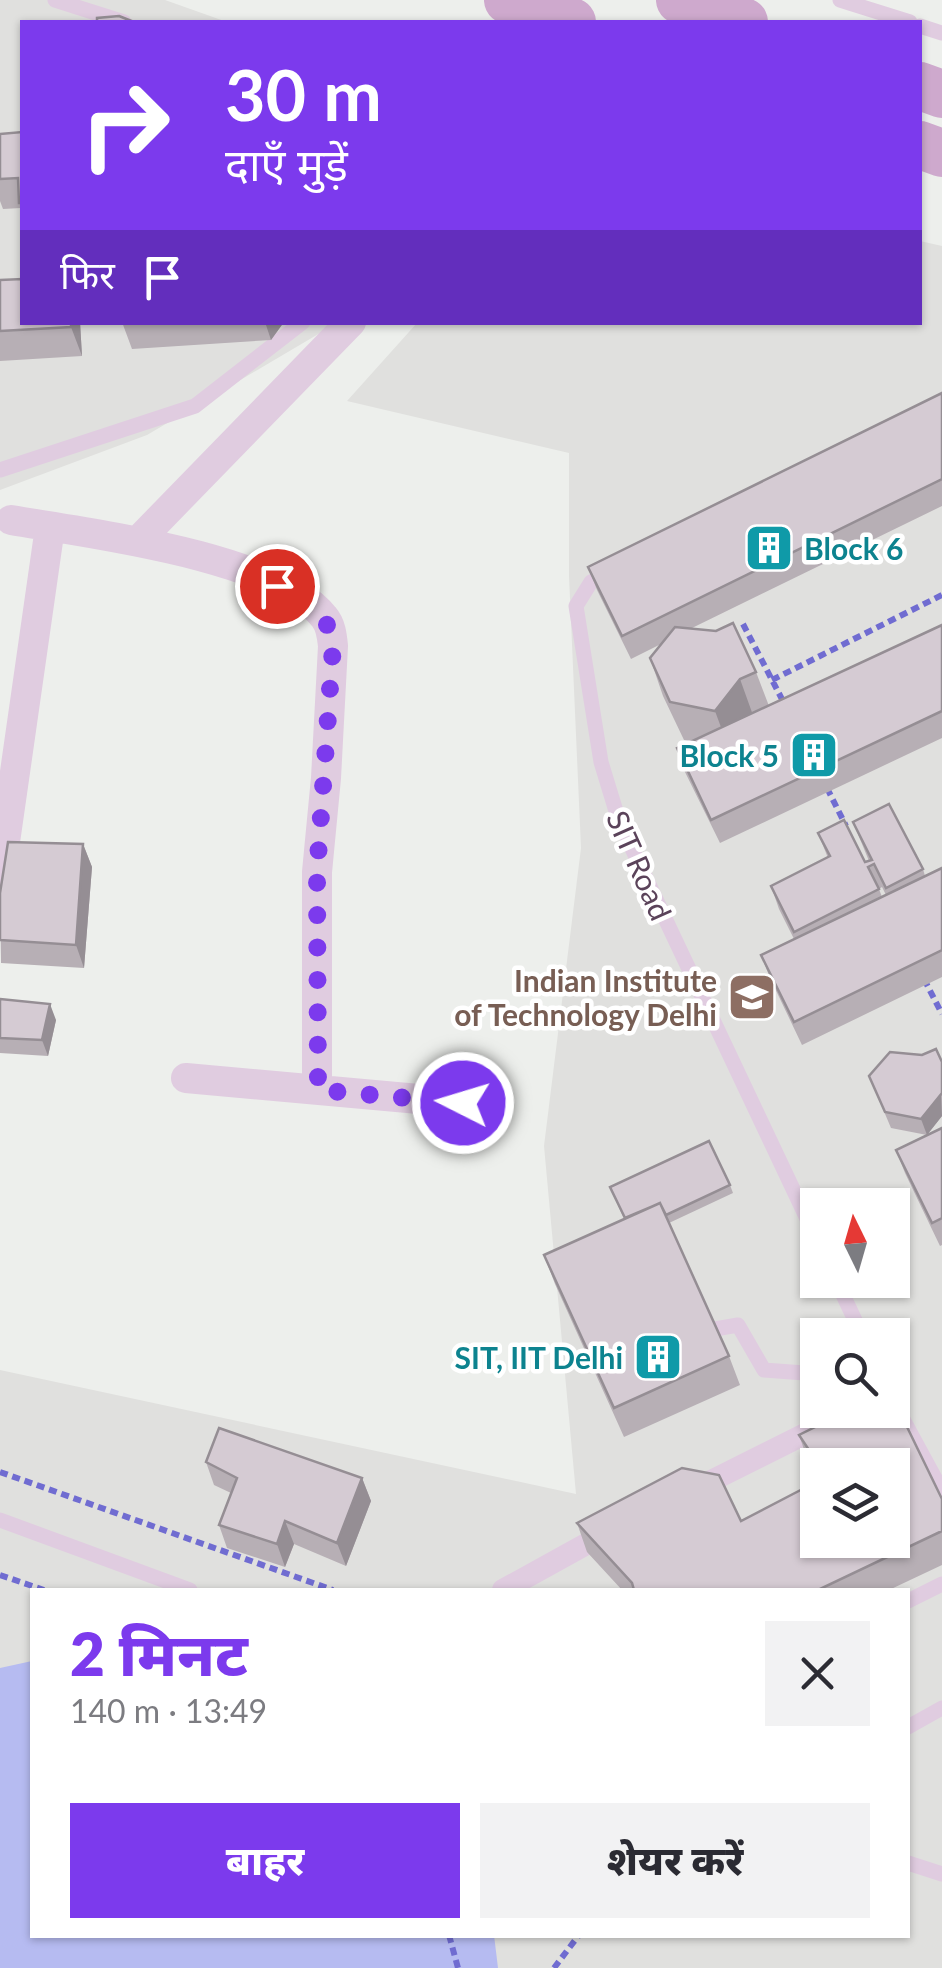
<!DOCTYPE html>
<html lang="hi">
<meta charset="utf-8">
<style>
body{margin:0;font-family:Lato,"Noto Sans Devanagari",sans-serif;background:#f2f2f3;color:#2b2b33;height:100vh;display:flex;flex-direction:column;font-size:38px;white-space:nowrap}
*{box-sizing:border-box;margin:0}
p{font-size:32px;color:#7c7c81}
.icon{flex:none;width:55px;height:55px;fill:none;stroke:currentColor;stroke-width:2;stroke-linecap:round;stroke-linejoin:round}
.map{position:relative;flex:1;overflow:hidden}
.drawer{position:absolute;left:30px;top:1588px;width:880px;height:350px;display:flex;flex-direction:column;background:#fff;border-radius:0px;box-shadow:0 2px 8px #0004}
.drawer>*{flex:none}
.guide{position:absolute;left:20px;top:20px;width:902px;height:305px;border-radius:0px;box-shadow:0 2px 8px #0004;background:#7c3aed;color:#fff;overflow:hidden}
.needle{width:65px;rotate:355deg}
.fabs{position:absolute;left:800px;top:1188px;display:grid;gap:20px}
.fabs a{display:grid;place-items:center;width:110px;height:110px;border-radius:0px;background:#fff;box-shadow:0 2px 8px #0004;font-size:50px}
.pin{position:absolute;display:grid;place-items:center;width:85px;height:85px;color:#fff;margin:-42px;border:5px solid #fff;border-radius:50%;box-shadow:0 2px 10px #0007}
.me{position:absolute;width:110px;margin:-55px;rotate:275deg;stroke-linejoin:round;filter:drop-shadow(0 0 8px #0008)}
.turn{display:flex;align-items:center;gap:35px;height:210px;padding:0 40px;font-size:45px}
.turn .icon{width:130px;height:130px;stroke-width:2.5}
.turn b{display:block;font-size:70px;line-height:85px}
.then{display:flex;align-items:center;height:95px;padding:0 40px;background:#0003;gap:20px;font-size:38px}
.round{display:grid;place-items:center;flex:none;width:105px;height:105px;border-radius:0px;background:#f2f2f3}
.head{display:flex;align-items:center;justify-content:space-between;height:170px;padding:0 40px}
h1{font-size:60px;font-weight:800;line-height:75px;color:#7c3aed}
.primary-button{display:flex;gap:20px;margin-top:auto;padding:20px 40px}
.primary-button a{flex:1;height:115px;border-radius:0px;background:#7c3aed;color:#fff;font-size:40px;font-weight:800;line-height:115px;text-align:center}
.primary-button a+a{background:#f2f2f3;color:#2b2b33}
.map>svg:first-child{display:block}
.education{fill:#e0e0de;fill-rule:evenodd}
.green{fill:#b6bbf1}
.lines{fill:none;stroke-linecap:round;stroke-linejoin:round}
.path{stroke:#706cd1;stroke-width:6;stroke-dasharray:8 5;stroke-linecap:butt}
.service{stroke:#e0cce0;stroke-width:15}
.pedestrian{stroke:#e0cce0;stroke-width:22}
.minor{stroke:#e0cce0;stroke-width:30}
.primary{stroke:#cea9cd;stroke-width:48}
.wall{fill:#b7afb5;fill-rule:evenodd}
.shaded-wall{fill:#958e94}
.building{fill:#d5cbd3;stroke:#958e94;stroke-width:2.5}
.route{stroke:#7c3aed;stroke-width:18;stroke-dasharray:0 32.4}
.labels{text-anchor:middle;dominant-baseline:central;stroke-width:9;stroke-linejoin:round;paint-order:stroke}
.culture-label{font-size:30px;font-weight:bold;fill:#0d838f;stroke:#fff;text-anchor:end}
.street-label{font-size:30px;fill:#5b435a;stroke:#fff}
.education-label{font-size:30px;font-weight:bold;fill:#785e54;stroke:#fff;text-anchor:end}
</style>
<div class="map">
<svg width="942" height="1968" viewBox="0 0 942 1968">
<rect width="100%" height="100%" fill="#edefec"/>
<path class="education" d="M0 0H165L227 22H22V322L337 323 147 435 0 490Z
M920 241 942 246V1968H0V1370L576 1494 544 1146 581 848 569 576V453L347 401 417 323 920 322ZM818 1205H892V1280H818ZM818 1335H892V1410H818ZM818 1465H892V1540H818ZM32 1590H908V1935H32Z"/>
<path class="green" d="M32 1661V1935H494L498 1968H0V1668Z"/>
<g class="lines">
<path class="path" d="M743 624 785 705
M772 680 942 595
M827 788 846 826
M924 979 942 1014
M0 1472 333 1590
M0 1575 44 1590
M449 1935 458 1968
M554 1968 579 1935"/>
<path class="service" d="M55 0 124 22
M840 0 910 22
M920 26 942 33
M0 470 195 406 303 322
M612 573 591 582 576 606 601 762 619 821 818 1242
M836 1280 862 1335
M715 1329 738 1325 764 1370 818 1374
M892 1399 942 1491
M0 1520 190 1590
M908 1601 942 1584
M908 1727 942 1708
M908 1863 942 1874"/>
<path class="pedestrian" d="M695 1489 853 1410
M503 1590 608 1532"/>
<path class="minor" d="M11 520C87 533 276 556 324 617 331 625 332 636 333 646L326 778 317 872V1089
M139 540 351 322
M0 877 50 527
M186 1078 463 1103"/>
<path class="primary" d="M508 0 572 22
M680 0 744 22
M920 86 942 94
M920 145 942 153"/>
</g>
<path class="wall" d="M22 132V212L21 208 3 209 0 201V134Z
M0 280 80 322 82 356 0 361Z
M122 322H284L271 340 132 349Z
M942 393V506L692 628 756 672 769 706 942 625V738L720 843 685 772 677 748 691 742 684 740 663 696 650 658 661 644 631 659 597 590 588 567Z
M853 822 923 869 925 876 942 868V977L802 1045 770 978 761 955 794 939 779 909 771 886 828 858 818 833 865 862 869 861ZM882 887 886 895 882 897 879 889Z
M83 844 92 867 84 968 1 963 0 893Z
M0 999 56 1020 48 1056 0 1053Z
M942 1062V1116L927 1135 891 1128 869 1076Z
M942 1128V1245L940 1246 905 1173 896 1150Z
M730 1185 733 1193 669 1223 729 1356 740 1385 624 1437 555 1284 544 1255 624 1219 610 1187Z
M892 1396 942 1499V1565L889 1590H622L587 1552 577 1523 682 1468 719 1475 741 1521 818 1481V1540H892V1465H818V1477L809 1464 799 1435 850 1410H892Z
M206 1462 362 1478 371 1501 346 1566 294 1544 285 1567 227 1548 219 1525 231 1493 214 1485Z"/>
<path class="shaded-wall" d="M71 322H80L82 356 71 327Z
M265 322H284L271 340Z
M740 679 754 718 729 749 715 711Z
M83 844 92 867 84 968 76 945Z
M50 1004 56 1020 48 1056 42 1040Z
M941 1094 942 1116 927 1135 921 1119Z
M362 1478 371 1501 346 1566 337 1543Z
M285 1521 294 1544 285 1567 277 1544Z"/>
<path class="building" d="M119 16 134 22H97V18Z
M22 132V203H19L18 178 0 179V134Z
M22 279V322H71V327L0 331V280Z
M942 393V479L622 636 588 567Z
M733 623 756 672 740 679 715 711 670 702 650 658 675 627 716 631Z
M942 625V711L711 820 677 748Z
M889 804 923 869 886 888 874 864 868 867 879 889 794 932 771 886 830 856 818 833 844 820 865 862 872 860 853 822Z
M8 842 83 844 76 945 0 940V893Z
M942 868V950L794 1022 761 955Z
M0 999 50 1004 42 1040 0 1038Z
M936 1049 942 1062V1093L921 1119 885 1112 869 1076 890 1052 922 1055Z
M942 1128V1218L932 1223 896 1150Z
M709 1141 730 1185 666 1215 660 1203 625 1218 610 1187Z
M660 1203 729 1356 614 1408 544 1255Z
M892 1396 942 1499V1531L818 1590H634L632 1583 577 1523 682 1468 719 1475 741 1521 818 1481V1540H892V1465H819L799 1435 850 1410H892Z
M219 1428 362 1478 337 1543 285 1521 277 1544 219 1525 237 1478 206 1462Z"/>
<g class="lines">
<path class="route" d="M277 586C309 602 327 609 333 646L317 872 318 1090 463 1103"/>
</g>
<defs>
<g id="building-square" transform="scale(2.5)"><rect x="-9" y="-9" width="18" height="18" rx="4" fill="#0f9aa8" stroke="#fff"/><path d="M-4-6H4V6H1V3H-1V6H-4ZM-2.5-4.3h1.7v1.8h-1.7ZM.8-4.3h1.7v1.8H.8ZM-2.5-1h1.7V.8h-1.7ZM.8-1h1.7V.8H.8Z" fill="#fff"/></g>
<g id="university-square" transform="scale(2.5)"><rect x="-9" y="-9" width="18" height="18" rx="4" fill="#8d6e63" stroke="#fff"/><path d="M0-5L7-2L0 1L-7-2ZM-4 1L0 2.5L4 1V4Q0 6-4 4Z" fill="#fff"/></g>
</defs>
<g fill-rule="evenodd">
<use href="#building-square" x="769" y="548"/>
<use href="#building-square" x="814" y="755"/>
<use href="#university-square" x="752" y="997"/>
<use href="#building-square" x="658" y="1357"/>
</g>
<g class="labels">
<g class="culture-label">
<text x="804" y="548" text-anchor="start">Block 6</text>
<text x="779" y="755">Block 5</text>
<text x="623" y="1357">SIT, IIT Delhi</text>
</g>
<g class="street-label">
<text transform="translate(640 865) rotate(66)">SIT Road</text>
</g>
<g class="education-label">
<text x="717" y="980">Indian Institute<tspan x="717" dy="34">of Technology Delhi</tspan></text>
</g>
</g>
</svg>
<div class="fabs">
<a><svg class="needle" viewBox="-14 -14 28 28"><path d="M0-13l5 13h-10z" fill="#e53935"/><path d="M0 13l5-13h-10z" fill="#7c7c81"/></svg></a>
<a><svg class="icon" aria-label="search" viewBox="0 0 24 24"><circle cx="10" cy="10" r="6"/><path d="M15 15l6 6"/></svg></a>
<a><svg class="icon" aria-label="layers" viewBox="0 0 24 24"><path d="M12 4l9 5-9 5-9-5zM3 14l9 5 9-5"/></svg></a>
</div>
<div class="pin" style="left:277px;top:586px;background:#d93025"><svg class="icon" aria-label="arrive" viewBox="0 0 24 24"><path d="M6 21V4h12l-3 4 3 4H6"/></svg></div>
<svg class="me" style="left:463px;top:1103px" viewBox="-20 -20 40 40"><circle r="17" fill="#7c3aed" stroke="#fff" stroke-width="3"/><path d="M0-11L8 9 0 5-8 9z" fill="#fff"/></svg>
<div class="guide">
<div class="turn"><svg class="icon" aria-label="right" viewBox="0 0 24 24"><path d="M7 20v-9h11M14 6l5 5-5 5"/></svg><div><b>30 m</b>दाएँ मुड़ें</div></div>
<div class="then">फिर<svg class="icon" aria-label="arrive" viewBox="0 0 24 24"><path d="M6 21V4h12l-3 4 3 4H6"/></svg></div>
</div>
<section class="drawer">
<div class="head"><div><h1>2 मिनट</h1><p>140 m · 13:49</p></div><a class="round"><svg class="icon" aria-label="close" viewBox="0 0 24 24"><path d="M6 6l12 12M18 6L6 18"/></svg></a></div>
<div class="primary-button"><a>बाहर</a><a>शेयर करें</a></div>
</section>
</div>
